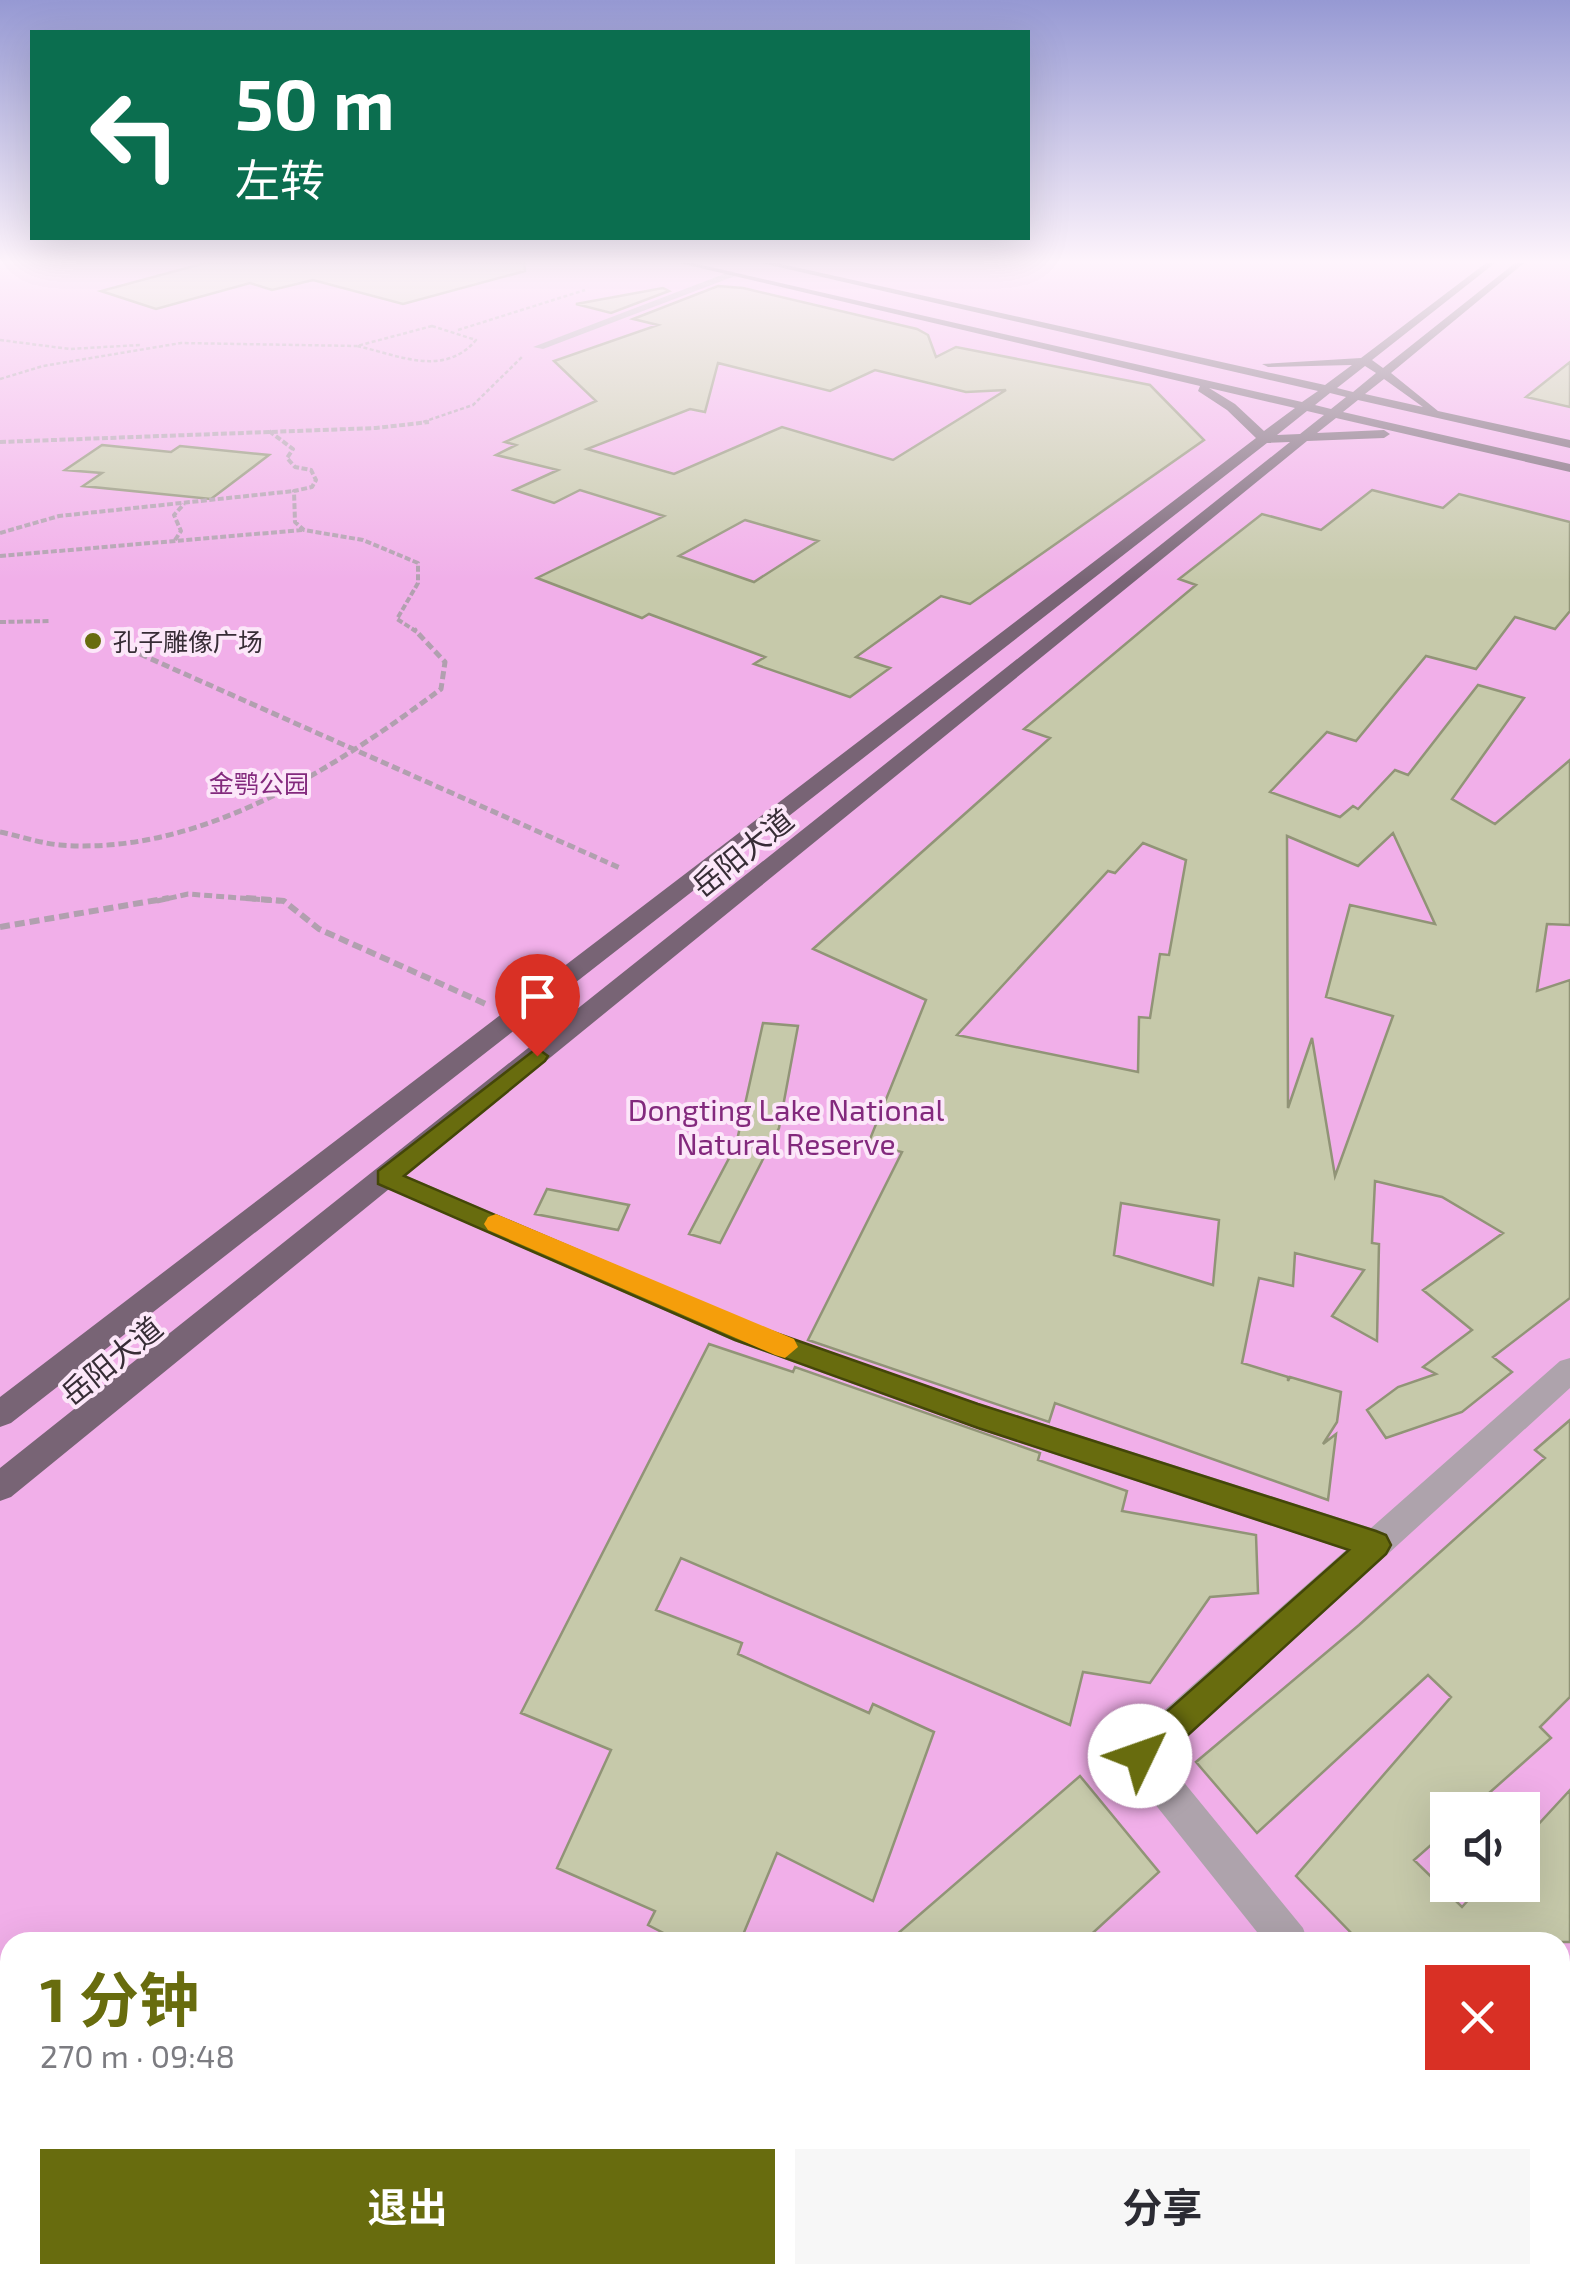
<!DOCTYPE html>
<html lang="zh">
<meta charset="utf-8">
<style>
body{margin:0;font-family:"Exo 2","Noto Sans SC",sans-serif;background:#f7f7f7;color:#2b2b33;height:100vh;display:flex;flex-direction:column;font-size:38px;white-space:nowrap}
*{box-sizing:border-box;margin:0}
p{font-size:32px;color:#7c7c81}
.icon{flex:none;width:55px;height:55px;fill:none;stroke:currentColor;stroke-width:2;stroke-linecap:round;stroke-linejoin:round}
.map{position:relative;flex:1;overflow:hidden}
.side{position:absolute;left:0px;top:1932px;width:1570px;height:352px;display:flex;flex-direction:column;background:#fff;border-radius:30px 30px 0 0;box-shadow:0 10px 40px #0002}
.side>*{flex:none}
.guide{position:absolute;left:30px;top:30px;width:1000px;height:210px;border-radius:0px;box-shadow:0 10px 40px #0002;background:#0b6e4f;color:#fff;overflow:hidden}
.buttons{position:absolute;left:1430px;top:1792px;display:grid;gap:20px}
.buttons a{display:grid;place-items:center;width:110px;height:110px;border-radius:0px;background:#fff;box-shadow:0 10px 40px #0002;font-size:50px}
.pin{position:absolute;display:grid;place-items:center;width:85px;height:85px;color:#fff;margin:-102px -42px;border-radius:50% 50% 50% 0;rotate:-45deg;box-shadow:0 0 10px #0007}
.pin .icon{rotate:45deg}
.me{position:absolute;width:110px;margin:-55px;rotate:48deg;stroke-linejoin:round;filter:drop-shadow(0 0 8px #0008)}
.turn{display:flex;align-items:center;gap:35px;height:210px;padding:0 40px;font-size:45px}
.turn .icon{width:130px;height:130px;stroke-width:2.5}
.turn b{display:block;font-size:70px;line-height:85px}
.round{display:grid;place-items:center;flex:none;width:105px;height:105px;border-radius:0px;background:#f7f7f7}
.summary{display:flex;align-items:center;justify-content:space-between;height:170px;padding:0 40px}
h1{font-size:60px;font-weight:700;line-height:75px;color:#686c0e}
.primary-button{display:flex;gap:20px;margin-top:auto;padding:20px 40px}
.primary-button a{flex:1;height:115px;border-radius:0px;background:#686c0e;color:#fff;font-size:40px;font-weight:700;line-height:115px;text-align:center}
.primary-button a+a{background:#f7f7f7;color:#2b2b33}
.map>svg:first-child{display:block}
.green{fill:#f1afe9;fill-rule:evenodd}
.building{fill:#c6c9aa;stroke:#919477;stroke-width:2.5;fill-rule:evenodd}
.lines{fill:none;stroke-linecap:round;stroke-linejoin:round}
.path-far3{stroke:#b1a0af;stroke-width:2.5;stroke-dasharray:4 2.5;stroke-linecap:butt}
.path-far2{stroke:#b1a0af;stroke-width:4;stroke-dasharray:6 2.5;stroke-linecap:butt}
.path-far1{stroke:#b1a0af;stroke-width:5;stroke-dasharray:8 4;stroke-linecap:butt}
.path{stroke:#b1a0af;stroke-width:6;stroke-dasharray:10 5;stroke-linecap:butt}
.minor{fill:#aea3ac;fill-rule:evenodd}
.major{fill:#786475;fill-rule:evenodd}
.route{fill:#686c0e;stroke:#444609;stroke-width:2.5}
.slow{fill:#f59e0b}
.poi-dot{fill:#686c0e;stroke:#fce7f9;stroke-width:4}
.labels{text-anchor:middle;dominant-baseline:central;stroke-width:8;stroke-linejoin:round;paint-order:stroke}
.far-poi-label{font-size:25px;fill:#372d36;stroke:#fce7f9;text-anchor:start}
.far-park-label{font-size:25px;fill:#83297d;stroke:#fce7f9}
.street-label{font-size:30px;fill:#372d36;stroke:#fce7f9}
.park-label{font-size:30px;fill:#83297d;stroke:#fce7f9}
</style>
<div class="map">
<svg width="1570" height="2283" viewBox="0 0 1570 2283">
<rect width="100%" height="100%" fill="#fce7f9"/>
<path class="green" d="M0 263H1570V2283H0ZM1448 1810H1522V1885H1448ZM10 1942H1560V2275H10Z"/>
<path class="building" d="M205 263H524L525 271 403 304 313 280 272 290 250 283 156 309 101 291Z
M718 286 743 288 917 329 928 335 936 357 956 347 1150 385 1204 440 970 604 941 596 856 657 890 668 850 697 754 664 765 657 649 614 642 618 537 578 664 516 580 490 554 503 514 490 558 470 496 455 516 445 505 442 596 401 554 361 658 325 633 319ZM718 363 830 391 875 370 966 392 1006 390 893 460 782 427 674 474 587 449 690 409 705 412ZM745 520 818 541 754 582 679 556Z
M663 288 669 291 611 313 576 304Z
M1570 362V407L1526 397Z
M102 445 171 452 180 446 269 455 211 499 83 486 102 473 65 470Z
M1372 490 1443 508 1459 494 1570 522V611L1555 629 1515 617 1476 669 1426 656 1356 741 1327 732 1270 792 1340 817 1353 806 1358 809 1395 770 1408 775 1478 685 1524 698 1452 799 1495 824 1570 760V925L1547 924 1537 991 1570 980V1298L1493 1357 1512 1372 1462 1412 1386 1438 1367 1410 1398 1387 1436 1374 1423 1367 1472 1330 1423 1290 1503 1233 1442 1197 1375 1181 1372 1243 1379 1244 1377 1341 1332 1316 1364 1270 1295 1253 1293 1286 1259 1278 1242 1363 1288 1377V1381L1290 1377 1341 1392 1337 1422 1323 1444 1336 1434 1328 1500 1055 1403 1049 1422 808 1340 902 1152 868 1144 926 1000 813 949 1050 738 1024 729 1196 585 1179 579 1262 514 1321 530ZM1393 833 1435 924 1350 905 1326 997 1393 1016 1335 1176 1312 1038 1288 1108 1287 836 1358 866ZM1143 843 1186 860 1169 955 1160 954 1150 1018 1139 1017 1138 1072 957 1035 1108 871 1115 873ZM1121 1203 1219 1220 1213 1285 1114 1255Z
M763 1023 798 1026 779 1128 720 1243 689 1234 736 1145Z
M547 1189 629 1205 618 1230 535 1214Z
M709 1344 793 1372 795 1367 1040 1453 1038 1460 1127 1491 1122 1511 1256 1535 1258 1593 1210 1597 1150 1683 1083 1672 1070 1725 681 1558 656 1610 742 1643 738 1654 869 1713 873 1704 934 1732 873 1901 777 1853 740 1942H681L648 1925 655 1911 557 1868 611 1750 521 1713Z
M1570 1420V1697L1540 1727 1551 1738 1470 1810H1448V1830L1414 1860 1462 1907 1482 1885H1522V1842L1570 1790V1942H1360L1296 1876 1451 1697 1428 1675 1257 1833 1196 1762 1359 1625 1545 1458 1535 1450Z
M1080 1776 1159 1872 1083 1942H888Z"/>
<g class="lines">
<path class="path-far3" d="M432 326 476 340C444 378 398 355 357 346Z
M458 330 585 290
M0 340 70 349 140 345
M0 379 43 366 181 343 357 346
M417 424 473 405 522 357"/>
<path class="path-far2" d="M269 431 293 449 287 458 295 467 311 470 316 480 312 487 294 491 295 522 304 530 363 540 418 563V583L397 619 417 632
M0 442 376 428 429 422
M0 533 59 516 294 491
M175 540 181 531 174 515 184 504
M0 556 302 530
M0 622 51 621"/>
<path class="path-far1" d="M140 654 620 868
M0 832C20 836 39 843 60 845 199 856 335 768 441 689L445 662 414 629
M157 901 188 894 280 901"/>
<path class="path" d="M246 898 284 901 319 929 488 1005
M0 927 169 898"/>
<path class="minor" d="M732 271 735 276 543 349 533 347Z
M386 1167 754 1325 978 1403 1371 1528 1560 1361 1570 1358V1388L1164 1758 1303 1928 1308 1942H1265L1127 1769 1122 1756 1127 1743 1346 1550 978 1429 734 1341 377 1184 373 1177 377 1170Z
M1560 2226 1570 2230V2280L1557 2275Z"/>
<path class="major" d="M679 263H693L1302 402 1318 391 761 263H777L1325 385 1352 365 1268 367 1262 364 1361 358 1486 263H1495L1372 360 1383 368 1515 263H1524L1391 373 1438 411 1570 440V448L1358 400 1343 412 1570 464V472L1336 418 1317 433 1384 430 1390 434 1384 438 1307 441 11 1497 0 1501V1468L1290 442 1267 443 11 1423 0 1427V1397L1256 438 1227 410 1198 391 1200 386ZM1365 366 1376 373 1353 392 1337 388ZM1384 379 1423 407 1365 394ZM1209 388 1295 408 1264 431 1235 404ZM1330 393 1346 397 1331 409 1315 405ZM1307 411 1324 415 1300 434 1277 435Z"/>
</g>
<linearGradient id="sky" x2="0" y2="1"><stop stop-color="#9699d3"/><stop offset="0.45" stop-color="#fef4fc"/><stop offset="1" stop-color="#fef4fc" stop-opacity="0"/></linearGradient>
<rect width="1570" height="582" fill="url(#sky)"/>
<path class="route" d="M537 1048 548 1056 545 1061 404 1176 753 1325 978 1404 1376 1531 1386 1535 1391 1545 1386 1554 1152 1768 1140 1773 1129 1768 1124 1756 1129 1745 1349 1550 978 1428 735 1340 378 1184V1171Z"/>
<path class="slow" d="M496 1214 794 1339 798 1347 785 1358 775 1355 488 1230 484 1224 488 1217Z"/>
<circle class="poi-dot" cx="93" cy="641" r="10"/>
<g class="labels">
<g class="far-poi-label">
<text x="113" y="641">孔子雕像广场</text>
</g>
<g class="far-park-label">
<text x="259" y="783">金鹗公园</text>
</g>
<g class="street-label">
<text transform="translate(742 852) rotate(-39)">岳阳大道</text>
<text transform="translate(111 1360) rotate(-39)">岳阳大道</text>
</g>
<g class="park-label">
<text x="786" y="1109">Dongting Lake National<tspan x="786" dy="34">Natural Reserve</tspan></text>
</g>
</g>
</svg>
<div class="buttons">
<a><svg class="icon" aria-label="sound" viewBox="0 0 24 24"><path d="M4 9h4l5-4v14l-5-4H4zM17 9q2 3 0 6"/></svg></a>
</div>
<div class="pin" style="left:537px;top:1056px;background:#d93025"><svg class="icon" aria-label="arrive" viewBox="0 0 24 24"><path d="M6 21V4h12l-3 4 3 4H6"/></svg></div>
<svg class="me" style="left:1140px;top:1756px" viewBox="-20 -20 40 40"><circle r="19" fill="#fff"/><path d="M0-13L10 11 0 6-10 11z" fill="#686c0e"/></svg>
<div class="guide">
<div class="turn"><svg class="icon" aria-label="left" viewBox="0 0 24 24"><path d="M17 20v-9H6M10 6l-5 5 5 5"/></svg><div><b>50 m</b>左转</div></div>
</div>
<section class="side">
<div class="summary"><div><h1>1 分钟</h1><p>270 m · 09:48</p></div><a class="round" style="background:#d93025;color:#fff"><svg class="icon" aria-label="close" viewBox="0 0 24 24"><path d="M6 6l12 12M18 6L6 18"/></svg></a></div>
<div class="primary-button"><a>退出</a><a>分享</a></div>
</section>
</div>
